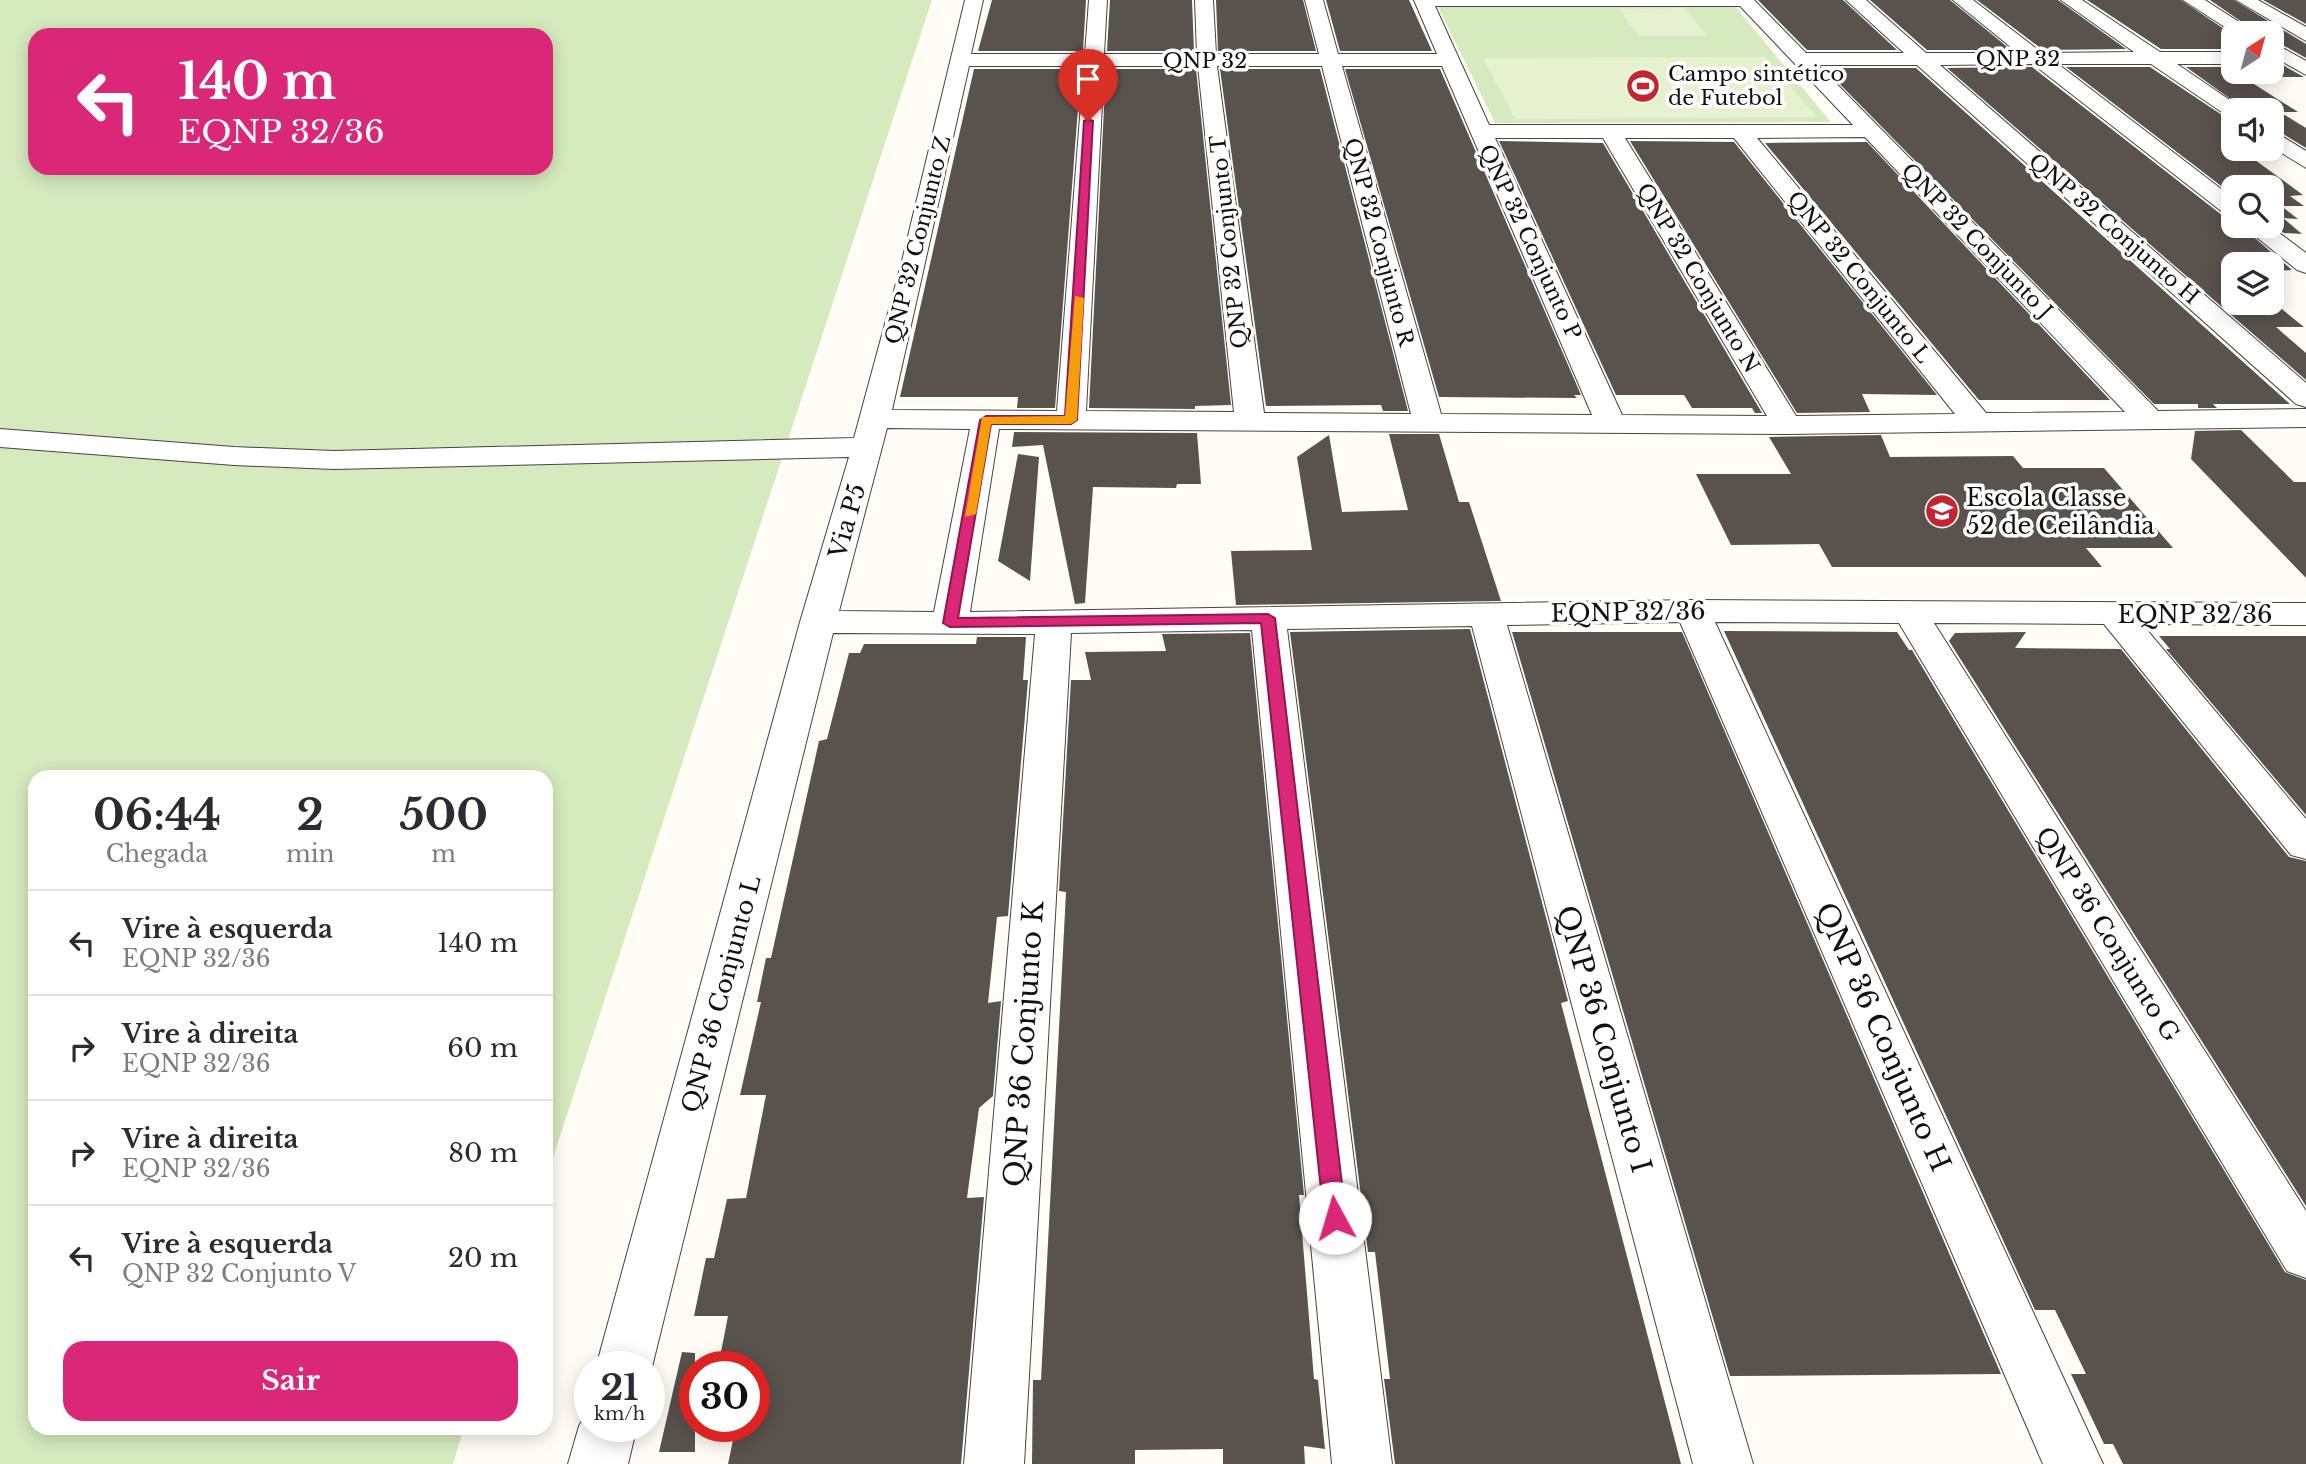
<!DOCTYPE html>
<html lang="pt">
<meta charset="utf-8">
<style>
body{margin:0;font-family:"Libre Baskerville",serif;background:#f7f7f7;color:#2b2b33;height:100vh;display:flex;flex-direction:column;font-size:26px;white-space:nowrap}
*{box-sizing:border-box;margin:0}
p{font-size:23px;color:#7c7c81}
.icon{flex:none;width:38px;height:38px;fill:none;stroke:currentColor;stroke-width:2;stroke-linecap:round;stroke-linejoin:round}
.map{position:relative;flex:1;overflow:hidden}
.panel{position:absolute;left:28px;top:770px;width:525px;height:665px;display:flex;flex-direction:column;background:#fff;border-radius:21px;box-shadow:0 4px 18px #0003}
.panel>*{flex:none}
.hud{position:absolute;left:28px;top:28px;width:525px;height:147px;border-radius:21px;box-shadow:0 4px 18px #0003;background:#db2777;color:#fff;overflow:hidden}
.needle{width:46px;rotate:36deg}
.buttons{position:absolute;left:2221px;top:21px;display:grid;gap:14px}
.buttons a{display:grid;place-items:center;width:63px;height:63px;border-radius:14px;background:#fff;box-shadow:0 4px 18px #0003;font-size:35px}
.speed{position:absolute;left:574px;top:1351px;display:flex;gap:14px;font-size:35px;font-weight:700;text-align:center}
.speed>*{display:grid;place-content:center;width:91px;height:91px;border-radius:50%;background:#fff;box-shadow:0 4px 18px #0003;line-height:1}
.speed small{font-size:18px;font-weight:400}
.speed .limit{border:10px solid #d22;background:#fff;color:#111}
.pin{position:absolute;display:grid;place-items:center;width:60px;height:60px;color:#fff;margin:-72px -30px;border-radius:50% 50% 50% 0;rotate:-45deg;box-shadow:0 0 7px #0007}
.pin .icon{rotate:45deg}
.me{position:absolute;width:77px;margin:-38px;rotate:354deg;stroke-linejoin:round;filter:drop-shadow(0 0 5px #0008)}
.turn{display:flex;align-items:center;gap:24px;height:147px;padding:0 35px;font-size:32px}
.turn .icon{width:91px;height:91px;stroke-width:2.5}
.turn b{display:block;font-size:49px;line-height:60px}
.eta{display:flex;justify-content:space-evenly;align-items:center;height:119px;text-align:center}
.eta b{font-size:42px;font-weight:700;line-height:49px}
.button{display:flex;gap:14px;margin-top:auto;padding:14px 35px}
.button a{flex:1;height:80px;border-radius:21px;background:#db2777;color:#fff;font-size:28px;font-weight:700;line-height:80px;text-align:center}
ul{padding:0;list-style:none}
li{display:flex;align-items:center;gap:21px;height:105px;padding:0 35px;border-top:2px solid #e1e1e2}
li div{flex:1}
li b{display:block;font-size:26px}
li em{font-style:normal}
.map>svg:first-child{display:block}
.green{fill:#d5ebbd;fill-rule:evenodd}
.pitch{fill:#e6f2cf}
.building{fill:#5a524d}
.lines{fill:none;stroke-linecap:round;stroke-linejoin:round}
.minor-casing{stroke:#444;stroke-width:2}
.minor{fill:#fff;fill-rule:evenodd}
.route{fill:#db2777;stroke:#8e194d;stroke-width:2}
.slow{fill:#f59e0b}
.labels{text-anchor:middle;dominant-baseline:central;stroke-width:7;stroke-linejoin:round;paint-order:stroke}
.far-street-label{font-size:21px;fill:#111;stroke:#fff}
.far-poi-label{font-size:21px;fill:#111;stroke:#fff;text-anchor:start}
.poi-label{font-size:24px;fill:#111;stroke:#fff;text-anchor:start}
.street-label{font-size:24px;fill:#111;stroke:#fff}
.near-street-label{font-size:28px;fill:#111;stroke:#fff}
</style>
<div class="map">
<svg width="2306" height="1464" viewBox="0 0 2306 1464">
<rect width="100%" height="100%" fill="#fffdf5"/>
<path class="green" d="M0 0H932L546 1179V777H35V1428H464L453 1464H0ZM35 35H546V168H35Z
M1733 4 1831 122 1495 123 1437 5Z"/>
<path class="pitch" d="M1684 8 1707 36H1639L1619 9Z
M1765 57 1817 117 1515 119 1483 58Z"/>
<path class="building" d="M992 0H1086L1083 51H978Z
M1110 0H1192L1194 51H1107Z
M1216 0H1303L1316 51H1218Z
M1326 0H1409L1432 51H1340Z
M1758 0H1843L1897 50H1807Z
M1870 0H1950L2011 50H1927Z
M1977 0H2058L2126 49 2043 50Z
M2087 0H2181L2233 35V49H2161Z
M2210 0H2234L2306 44V58L2272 39V33H2258Z
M2263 0H2306V24Z
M2272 59 2304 77H2243L2298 112H2280L2306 128V148L2272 127V110H2246L2186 67H2233V72H2272Z
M2032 67 2223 216 2233 218V226H2241L2292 270 2272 271V264H2233V303L2272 301 2304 327H2276L2306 353V380L1947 68Z
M2066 67H2150L2225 117 2233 119V149H2270L2275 152H2244L2303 195 2290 196 2304 206H2281L2298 219 2283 218 2302 234 2284 233 2272 224V187H2233V195Z
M1824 68H1916L2290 404H2213L2217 408H2198V404H2154Z
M974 69H1081L1055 408H1017L1018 397H900Z
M1106 69H1196L1231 405 1195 406V409L1089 408Z
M1220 69H1320L1408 411H1383L1381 405 1266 406Z
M1345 69H1440L1581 395H1574L1577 398 1439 397Z
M1499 141 1603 143 1762 413H1755L1752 408H1692L1684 395H1616Z
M1630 141 1734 142 1937 395 1862 394 1870 412 1797 413Z
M1867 142 2110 400H1979L1765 143Z
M2241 430 2294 482H2306V578L2191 459 2195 431Z
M1014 432 1197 433 1201 484H1177L1176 488 1093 487 1085 603 1075 604 1043 445 1012 447Z
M1389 434H1439L1459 502H1469L1501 601 1236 605 1231 551 1312 550 1297 457 1329 435 1342 512 1408 510Z
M1881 435 1890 457 2013 456 2023 468H2104L2173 548H2086L2102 567H1832L1819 544 1731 545 1696 474H1791L1769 437Z
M1018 454 1039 457 1030 581 998 561Z
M1470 629 1568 1001 1561 1003 1681 1464H1395L1384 1379H1390L1375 1252H1368L1290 632Z
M1724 631 1897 632 1909 650H1912L2285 1272 2306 1280V1464H2123L2113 1444H2104L2071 1374H2086L2055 1310H2035Z
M1512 632H1682L2001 1374 1730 1376Z
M2026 632 2015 648 2121 649 2289 857 2306 861V1206L1949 641 1955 633Z
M1250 633 1304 1195H1299L1314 1379 1318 1380 1325 1449 1304 1446 1305 1464H1223V1449L1135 1450V1464H1032L1033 1380H1041L1066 892 1059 891 1071 680H1091L1085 652 1166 651 1162 634Z
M2159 636H2306V815L2166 649H2170Z
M977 637H1026L1023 680H1028L1008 916 997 917 988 1003 1001 1001 993 1096 979 1108 967 1198 984 1197 961 1464H728L736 1426H754V1367H718L728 1316H694L706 1258H714L727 1199 746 1198 766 1095H740L761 1002H757L766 958H771L819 741 827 739 849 653H860L864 644H976Z
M682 1352 695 1353V1452H659Z"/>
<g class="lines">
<g class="minor-casing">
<path id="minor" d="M965 0H983L971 54H1085L1089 0H1107L1104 54H1197L1195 0H1213L1216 54H1319L1305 0H1323L1338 54H1437L1414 0H1754L1806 53H1904L1846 0H1866L1926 53H2018L1953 0H1973L2042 53 2134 52 2061 0H2082L2160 52H2233V64H2177L2240 107 2243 110H2233V117L2226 115 2151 64H2058L2233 198V216L2225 214 2033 64 1940 65 2306 383V407L2296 404 1917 65H1818L2158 411 2306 409V427L1787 434 999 429 970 612 1693 600 2306 603V625L2142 624 2306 819V859L2291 855 2104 624 1934 623 2306 1211V1278L2287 1271 1899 623 1715 622 2103 1464H2043L1680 622 1507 625 1753 1464H1693L1472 626 1287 629 1392 1464H1332L1252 630 1071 633 1024 1464H964L1035 634 833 633 652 1367 649 1373V1367H596L800 622 849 457 334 469 234 465 0 447V429L234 447 334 451 854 438 902 261ZM1435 6H1740L1853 125H1489ZM969 66H1084L1057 411 892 410ZM1104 66H1198L1234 412 1086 411ZM1217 66H1322L1411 414 1264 413ZM1342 66H1442L1592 415 1441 414ZM1865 137 2125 412 1986 413 1757 138ZM1495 138H1603L1767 416 1622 415ZM1625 138H1734L1955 414 1796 416ZM887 428 970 429 934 612 839 611Z
M2183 0H2205L2256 33H2234Z
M2236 0H2258L2306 27V41Z
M2272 42 2306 61V75L2272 56Z
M2272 130 2306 151V168L2272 147Z
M2243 226H2270L2306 253V273L2297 270Z
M590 1407V1426H637L628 1464H568L579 1426Z"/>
</g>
<use href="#minor" class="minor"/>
</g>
<path class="route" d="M1088 119 1093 121 1077 420 1071 424H991L958 618 1268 614 1275 618 1346 1218 1343 1224 1335 1227 1327 1224 1324 1218 1261 623 950 627 943 623 980 420 986 416H1065L1084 121Z"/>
<path class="slow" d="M1075 296 1084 298 1077 420 1071 424H991L976 514 965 517 982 417 1065 416Z"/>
<defs>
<g id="stadium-disc" transform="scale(1.75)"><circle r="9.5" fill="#c4262e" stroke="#fff"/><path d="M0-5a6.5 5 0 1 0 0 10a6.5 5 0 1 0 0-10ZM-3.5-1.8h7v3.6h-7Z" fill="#fff"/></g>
<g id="school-disc" transform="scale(1.75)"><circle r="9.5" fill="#c4262e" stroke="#fff"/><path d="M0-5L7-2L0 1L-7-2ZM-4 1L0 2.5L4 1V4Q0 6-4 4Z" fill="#fff"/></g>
</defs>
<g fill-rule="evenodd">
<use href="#stadium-disc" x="1643" y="86"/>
<use href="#school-disc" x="1942" y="511"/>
</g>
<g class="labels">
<g class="far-street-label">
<text x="2018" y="59">QNP 32</text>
<text x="1205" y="61">QNP 32</text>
<text transform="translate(2114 229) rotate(41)">QNP 32 Conjunto H</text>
<text transform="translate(918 240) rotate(-76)">QNP 32 Conjunto Z</text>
<text transform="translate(1977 241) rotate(46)">QNP 32 Conjunto J</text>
<text transform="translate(1229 242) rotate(-96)">QNP 32 Conjunto T</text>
<text transform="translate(1379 242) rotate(75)">QNP 32 Conjunto R</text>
<text transform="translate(1530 242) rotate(65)">QNP 32 Conjunto P</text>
<text transform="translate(1859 277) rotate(51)">QNP 32 Conjunto L</text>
<text transform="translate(1698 278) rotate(59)">QNP 32 Conjunto N</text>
</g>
<g class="far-poi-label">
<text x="1668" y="74">Campo sintético<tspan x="1668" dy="24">de Futebol</tspan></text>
</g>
<g class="poi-label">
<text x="1966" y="497">Escola Classe<tspan x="1966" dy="28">52 de Ceilândia</tspan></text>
</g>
<g class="street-label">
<text transform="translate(847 521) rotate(-74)">Via P5</text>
<text transform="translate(1628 612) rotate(-1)">EQNP 32/36</text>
<text x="2195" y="614">EQNP 32/36</text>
<text transform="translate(2108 934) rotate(58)">QNP 36 Conjunto G</text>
<text transform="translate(721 994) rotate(-75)">QNP 36 Conjunto L</text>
</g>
<g class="near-street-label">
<text transform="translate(1883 1037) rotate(66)">QNP 36 Conjunto H</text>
<text transform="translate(1604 1039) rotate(74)">QNP 36 Conjunto I</text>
<text transform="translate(1024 1044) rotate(-86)">QNP 36 Conjunto K</text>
</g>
</g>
</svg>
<div class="buttons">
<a><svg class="needle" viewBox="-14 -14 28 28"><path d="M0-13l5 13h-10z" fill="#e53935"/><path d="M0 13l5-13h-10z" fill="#7c7c81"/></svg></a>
<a><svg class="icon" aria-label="sound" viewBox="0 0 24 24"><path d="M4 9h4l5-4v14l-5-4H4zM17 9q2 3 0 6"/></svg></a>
<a><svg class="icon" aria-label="search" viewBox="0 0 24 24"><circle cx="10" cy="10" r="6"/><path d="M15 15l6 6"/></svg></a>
<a><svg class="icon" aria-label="layers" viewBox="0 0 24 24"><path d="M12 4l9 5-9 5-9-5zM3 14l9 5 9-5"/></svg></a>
</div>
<div class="speed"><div>21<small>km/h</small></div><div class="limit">30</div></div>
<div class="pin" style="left:1088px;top:121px;background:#d93025"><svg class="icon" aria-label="arrive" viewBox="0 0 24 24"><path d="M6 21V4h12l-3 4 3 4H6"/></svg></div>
<svg class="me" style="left:1335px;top:1218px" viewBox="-20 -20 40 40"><circle r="19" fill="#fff"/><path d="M0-13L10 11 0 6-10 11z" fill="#db2777"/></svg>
<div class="hud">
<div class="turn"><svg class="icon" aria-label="left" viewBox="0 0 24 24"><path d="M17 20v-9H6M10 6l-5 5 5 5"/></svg><div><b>140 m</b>EQNP 32/36</div></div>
</div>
<section class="panel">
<div class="eta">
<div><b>06:44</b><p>Chegada</p></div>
<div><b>2</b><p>min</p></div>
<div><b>500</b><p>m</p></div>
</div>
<ul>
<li><svg class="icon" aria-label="left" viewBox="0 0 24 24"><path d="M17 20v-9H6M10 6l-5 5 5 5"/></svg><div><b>Vire à esquerda</b><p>EQNP 32/36</p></div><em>140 m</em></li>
<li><svg class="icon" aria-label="right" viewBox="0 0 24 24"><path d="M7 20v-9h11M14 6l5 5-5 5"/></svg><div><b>Vire à direita</b><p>EQNP 32/36</p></div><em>60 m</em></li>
<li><svg class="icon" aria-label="right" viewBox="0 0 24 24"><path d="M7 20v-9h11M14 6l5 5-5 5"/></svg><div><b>Vire à direita</b><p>EQNP 32/36</p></div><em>80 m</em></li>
<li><svg class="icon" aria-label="left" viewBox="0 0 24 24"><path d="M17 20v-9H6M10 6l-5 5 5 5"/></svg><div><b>Vire à esquerda</b><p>QNP 32 Conjunto V</p></div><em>20 m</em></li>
</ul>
<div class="button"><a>Sair</a></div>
</section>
</div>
